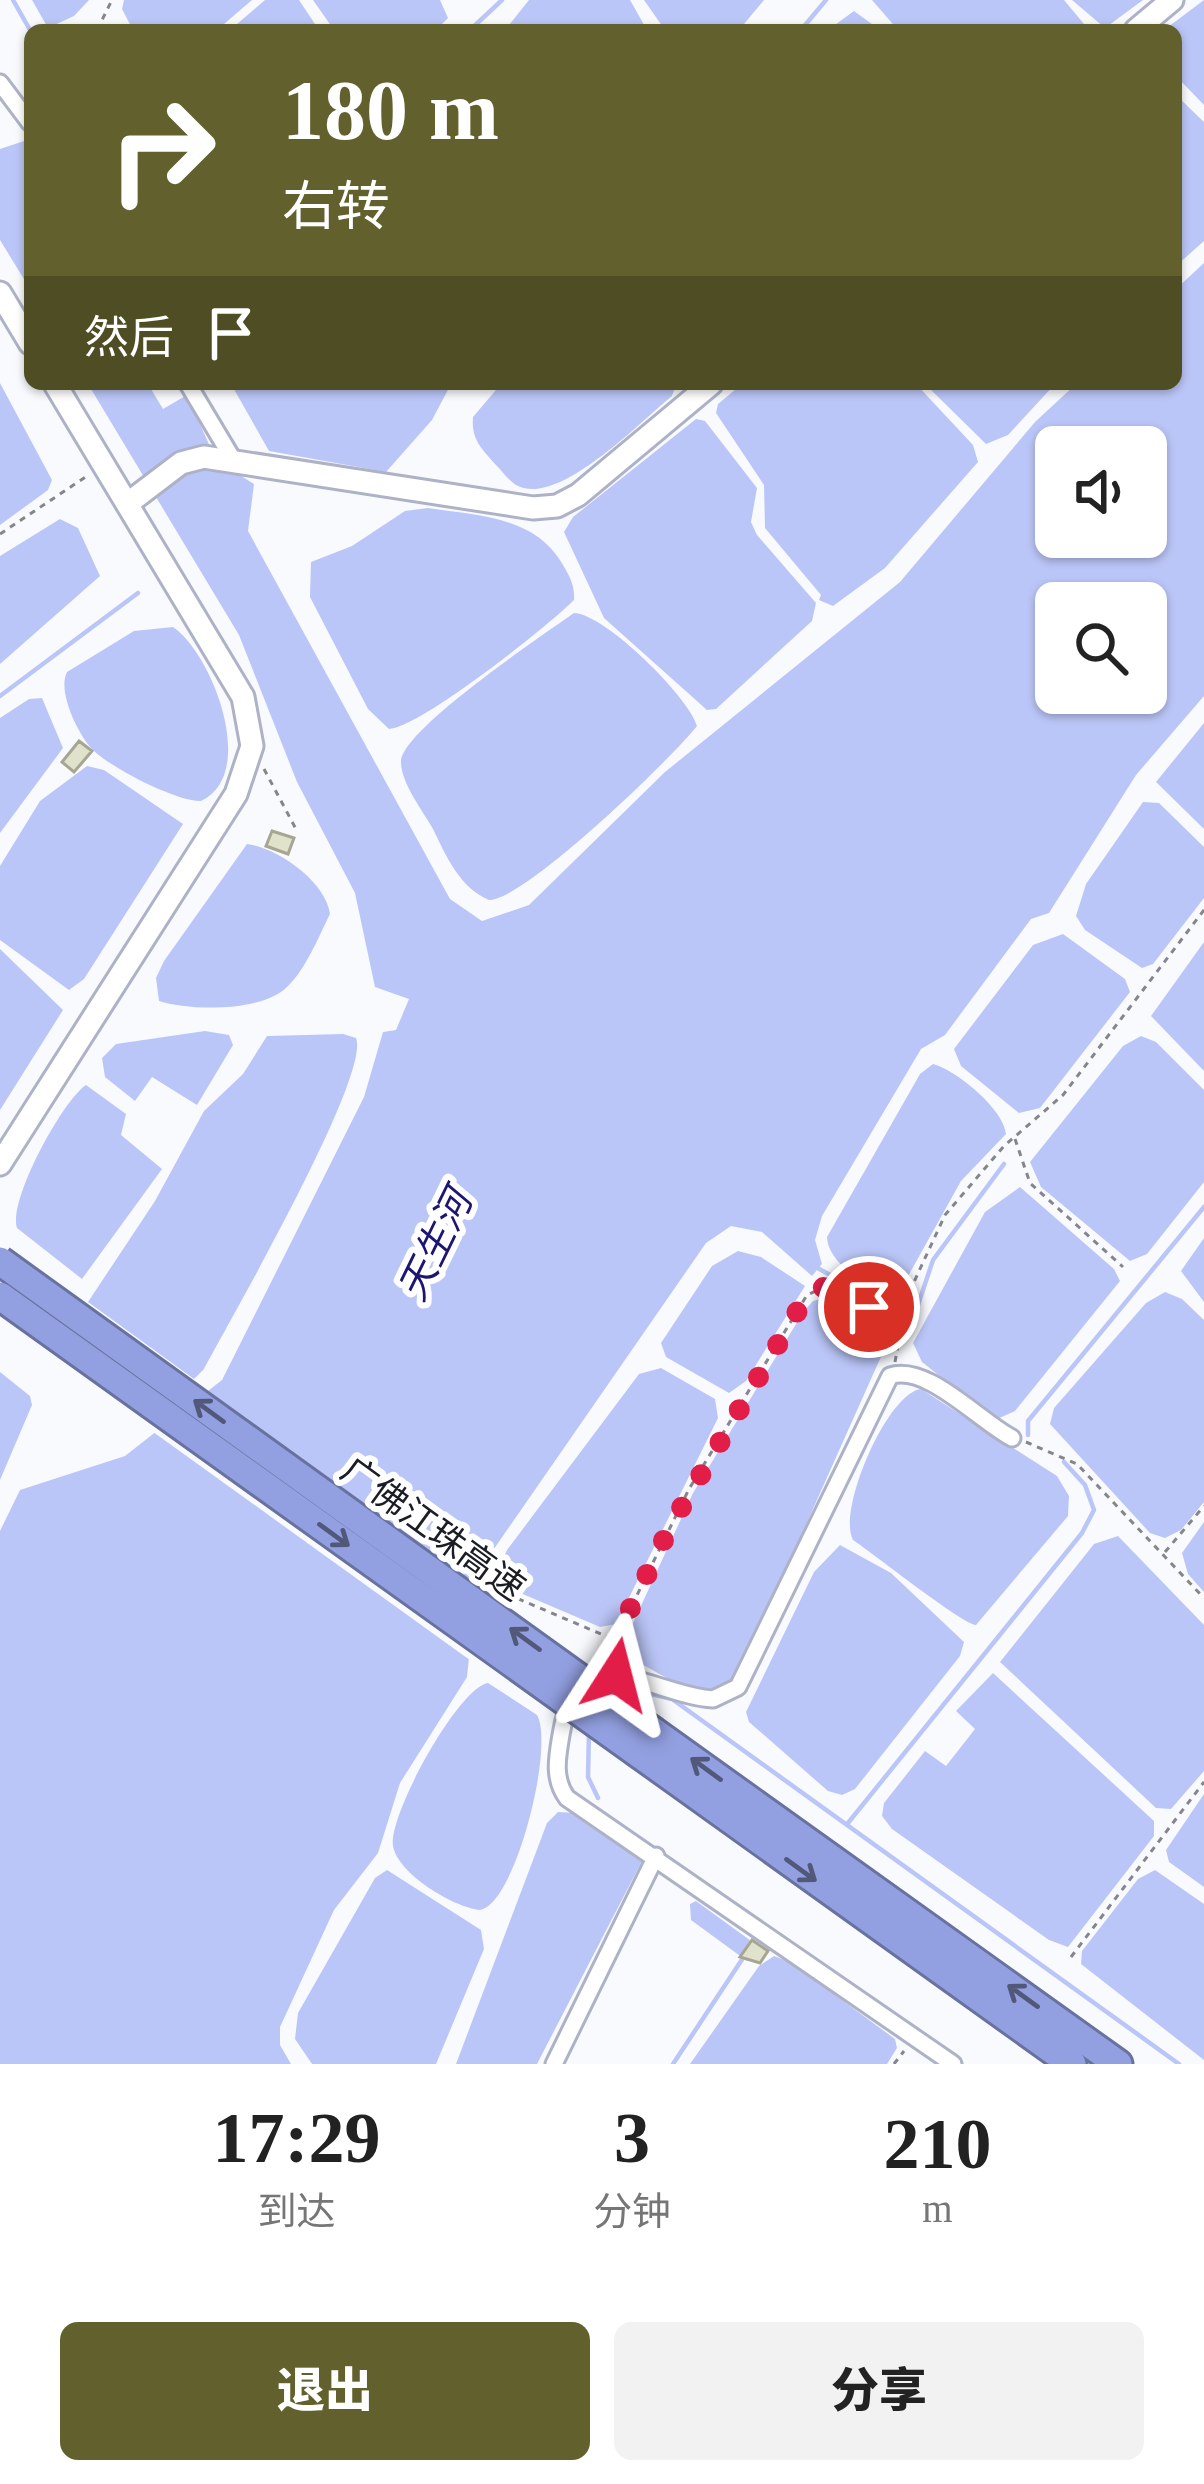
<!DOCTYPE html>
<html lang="zh">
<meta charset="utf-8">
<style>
body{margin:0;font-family:"Times New Roman","Noto Sans SC",serif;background:#f2f2f2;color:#222;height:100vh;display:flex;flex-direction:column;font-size:45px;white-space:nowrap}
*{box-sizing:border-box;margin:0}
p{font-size:39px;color:#767676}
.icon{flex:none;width:66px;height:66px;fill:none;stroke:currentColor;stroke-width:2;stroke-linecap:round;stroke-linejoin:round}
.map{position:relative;height:2064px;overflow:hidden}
.panel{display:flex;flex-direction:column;background:#fff;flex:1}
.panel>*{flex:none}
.banner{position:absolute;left:24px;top:24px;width:1158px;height:366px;border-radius:18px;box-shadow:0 3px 9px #0004;background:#62612e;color:#fff;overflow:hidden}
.fabs{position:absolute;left:1035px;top:426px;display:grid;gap:24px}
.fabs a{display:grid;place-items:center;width:132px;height:132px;border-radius:18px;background:#fff;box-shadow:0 3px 9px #0004;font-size:60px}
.pin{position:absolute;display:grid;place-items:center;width:102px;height:102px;color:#fff;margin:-51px;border:6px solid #fff;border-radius:50%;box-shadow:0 3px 12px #0007}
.me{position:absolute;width:132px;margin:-66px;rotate:9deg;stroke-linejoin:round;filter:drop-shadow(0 0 9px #0008)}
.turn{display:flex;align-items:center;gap:42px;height:252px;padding:0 60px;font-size:54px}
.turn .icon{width:156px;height:156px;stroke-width:2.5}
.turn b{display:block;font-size:84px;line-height:102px}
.then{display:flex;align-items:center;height:114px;padding:0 60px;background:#0003;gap:24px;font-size:45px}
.eta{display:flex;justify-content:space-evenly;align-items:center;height:204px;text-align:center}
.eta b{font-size:72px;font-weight:800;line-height:84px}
.action{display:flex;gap:24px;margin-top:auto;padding:24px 60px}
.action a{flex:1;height:138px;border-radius:18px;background:#62612e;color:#fff;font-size:48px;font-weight:800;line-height:138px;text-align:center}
.action a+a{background:#f2f2f2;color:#222}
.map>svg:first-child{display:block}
.water{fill:#bbc6f8;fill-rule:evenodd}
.pier{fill:#f9fafe}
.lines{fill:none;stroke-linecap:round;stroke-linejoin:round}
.stream{stroke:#bbc6f8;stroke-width:4.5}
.building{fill:#e1e2cc;stroke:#a6a692;stroke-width:3}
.street-casing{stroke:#adb2c6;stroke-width:21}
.secondary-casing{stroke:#adb2c6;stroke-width:27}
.highway-casing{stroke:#68729e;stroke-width:33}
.path{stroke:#85868c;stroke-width:3;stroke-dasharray:6 6;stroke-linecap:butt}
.street{stroke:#fff;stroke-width:15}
.secondary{stroke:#fff;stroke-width:21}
.highway{stroke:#929fe0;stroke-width:27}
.highway-bridge-casing{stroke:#68729e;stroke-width:33;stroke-linecap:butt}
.highway-bridge{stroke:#929fe0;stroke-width:27}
.oneway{stroke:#515879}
.route{stroke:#e11d48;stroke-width:21;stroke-dasharray:0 37.8}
.labels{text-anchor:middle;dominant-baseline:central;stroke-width:12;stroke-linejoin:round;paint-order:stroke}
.street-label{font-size:36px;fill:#1b1d24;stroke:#fff}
.water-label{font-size:39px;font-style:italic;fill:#1d1572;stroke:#fff}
</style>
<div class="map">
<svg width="1204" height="2064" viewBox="0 0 1204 2064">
<rect width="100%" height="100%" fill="#f9fafe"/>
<path class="water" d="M32 0H89L74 16 48 28Z
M124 0H252L217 30H133L122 9Z
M265 0H299L319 30H230Z
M313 0H440L448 18 436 30H334Z
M529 0H630L647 30H505Z
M644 0H764L739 30H665Z
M872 0H1064L1089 30H898Z
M1072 0H1143L1105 28Z
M1204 0V105L1176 76V30H1164Z
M854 11 880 30H828Z
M1176 95 1204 122V241L1176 266Z
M30 139V289L0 240V149Z
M1204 263V696L1136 775 1049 913 1031 919 945 1035 921 1049 822 1216 815 1240 822 1264 812 1276 762 1232 731 1226 706 1243 478 1572 467 1677 400 1783 378 1853 334 1910 280 2027V2045L291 2064H0V1531L20 1490 125 1456 222 1380 364 1097 383 1032 396 1030 409 999 375 987 355 893 297 782 239 635 88 384H148L163 409 187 395 216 460 254 484 248 531 450 899 482 921 529 905 665 772 900 582 1035 422 1076 384H1176V289ZM1056 447H1146V537H1056ZM1056 603H1146V693H1056Z
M0 383 52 480 48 490 0 525Z
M231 384H448L450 386 432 420 386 472 269 451Z
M501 384H676V385L672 396C641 421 557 509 516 485 508 480 502 471 496 465 482 449 471 440 473 417Z
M742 384H916L973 445 978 462 885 568 833 606 819 600 821 595 765 528 764 485 716 413 718 404Z
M925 384H1055L1008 435 986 444Z
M696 419 705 421 757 488 751 522 757 535 816 603 812 621 716 709 707 710 604 618 564 532 573 517Z
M428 508C479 516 535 516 563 565 570 577 575 586 574 600 547 627 421 727 389 729L368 709 310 597 311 562 352 546 405 511Z
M60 519 78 528 100 576 0 664V556Z
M574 613C605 614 689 697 697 726 670 760 525 900 489 900 460 888 446 856 433 829 423 811 401 783 401 762 400 731 543 635 574 613Z
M173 627C212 653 259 774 201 801 177 802 109 767 92 749 78 734 57 691 67 672L134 631Z
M42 698 63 748 0 833V718L29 699Z
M1204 723V829L1156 782Z
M87 766 104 770 183 824 84 979 69 990 0 940V866L40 801Z
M1143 802 1159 803 1204 847V898L1153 964 1142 968 1085 930 1076 916 1086 884Z
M247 844C278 848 326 882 330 914 318 938 306 969 287 987 262 1012 190 1011 159 1001L156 978 164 961Z
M1063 934 1125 979 1130 992 1040 1108 1019 1113 961 1066 954 1049 1033 945Z
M1204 942V1071L1151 1016Z
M0 949 63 1010 0 1110Z
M205 1031 229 1035 233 1045 197 1105 152 1077 135 1101 105 1077 102 1058 116 1044Z
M343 1034 356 1038C371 1076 230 1320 204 1369L194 1379 88 1302 155 1201 204 1111 243 1074 267 1036Z
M1141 1036 1156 1042 1204 1090V1182L1147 1254 1130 1261 1041 1187 1030 1162 1123 1046Z
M933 1064C956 1070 1004 1109 1006 1134L961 1181 902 1287C878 1297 827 1265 827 1237L920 1074Z
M86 1085 126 1114 121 1135 162 1169 82 1279 17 1228C8 1201 62 1101 86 1085Z
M1020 1187 1114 1269 1120 1281 1015 1411 995 1420 922 1362 913 1343 985 1212Z
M1204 1238V1302L1181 1271Z
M738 1251 761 1257 805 1286 746 1381 729 1393 666 1357 661 1343 712 1266Z
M1165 1292 1182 1299 1204 1320V1502L1181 1530 1165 1538 1150 1533 1050 1424 1054 1408 1146 1303Z
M830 1297 881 1327 884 1350 740 1672C707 1707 672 1681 637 1661L628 1634 693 1493 804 1311 813 1301Z
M661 1368 715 1399 718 1418 616 1624 600 1627 511 1589 498 1571 507 1550 639 1374Z
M0 1372 30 1396 32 1405 0 1480Z
M921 1389 1057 1476 1069 1496 1068 1516 976 1625C962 1624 874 1554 853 1540 837 1511 887 1393 921 1389Z
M1204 1522V1592L1188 1574 1182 1553Z
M1118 1536 1204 1625V1771L1171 1809 1156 1808 1000 1662 1094 1544Z
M840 1545 891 1573 964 1642 960 1656 855 1789 842 1795 828 1791 749 1722 746 1712 814 1572Z
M993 1673 1154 1821V1836L1068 1947 1049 1940 892 1829 882 1816 884 1803 925 1751 946 1766 975 1729 956 1711Z
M488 1683 537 1715C555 1746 515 1905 480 1910 453 1907 398 1874 393 1846 388 1815 459 1687 488 1683Z
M1204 1794V1887L1169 1862 1166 1850Z
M558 1812 575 1813 642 1861 537 2064H456L547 1823Z
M387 1870 481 1930 484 1949 436 2064H312L295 2039 298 2013 375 1878Z
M1155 1870 1204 1904V2060L1081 1964 1082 1951 1138 1879Z
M696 1901 758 1946 747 1961 691 1920 690 1904Z
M774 1956 790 1962 895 2039 897 2048 887 2064H690L759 1966Z"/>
<path class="pier" d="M202 1388 482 1589 474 1663 149 1429Z"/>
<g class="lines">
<path class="stream" d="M13 0 30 30
M470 30 502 0
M801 30 826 0
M0 696 138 593
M814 1266 893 1310H902
M908 1309 917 1308 933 1260 1004 1164
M1028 1435V1421L1204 1207
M615 1694 629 1689 672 1699 1179 2064
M589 1731 588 1777 598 1798
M848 1823 1082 1533 1094 1510 1085 1485 1064 1462
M673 2064 743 1958"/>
</g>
<path class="building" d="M79 741 92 751 74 772 62 762Z
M272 831 294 838 288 854 266 846Z
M752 1940 768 1951 760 1963 740 1957Z"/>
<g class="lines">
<g class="street-casing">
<path id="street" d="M0 83 30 123
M188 384 234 461
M554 2064 656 1856
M953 2064 567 1798C553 1779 557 1758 561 1735 577 1631 655 1696 713 1699L738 1687 890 1376C926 1363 978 1420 1012 1438"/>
</g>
<g class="secondary-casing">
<path id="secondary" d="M1136 30 1172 0
M0 293 30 343
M127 504 181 463 204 457 533 508 557 506 578 495 711 384
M0 1164 236 794 252 746 243 697 55 384"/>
</g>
<g class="highway-casing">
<path id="highway" d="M654 1732 1118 2064
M638 1753 1072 2064"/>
</g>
<path class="path" d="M97 30 112 0
M0 534 87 476
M264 769 297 831
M1015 1139 1030 1183 1123 1267
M895 1362 907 1297 945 1215 1004 1146 1063 1095 1204 910
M1026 1442 1077 1464 1204 1598
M1165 1552 1204 1506
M507 1594 615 1640
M619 1661 615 1640 689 1489 807 1295 829 1285 901 1325
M1071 1957 1204 1782
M894 2064 904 2051"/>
<use href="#street" class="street"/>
<use href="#secondary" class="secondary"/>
<use href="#highway" class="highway"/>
<g class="highway-bridge-casing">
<path id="highway-bridge" d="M0 1261 654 1732
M0 1296 638 1753"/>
</g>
<use href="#highway-bridge" class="highway-bridge"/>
</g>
<defs><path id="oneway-shaft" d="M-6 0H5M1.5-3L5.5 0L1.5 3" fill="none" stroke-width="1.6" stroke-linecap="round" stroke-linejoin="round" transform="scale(3)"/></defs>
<g class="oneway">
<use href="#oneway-shaft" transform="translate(209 1411) rotate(-144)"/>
<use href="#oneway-shaft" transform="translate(334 1535) rotate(36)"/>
<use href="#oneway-shaft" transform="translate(525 1639) rotate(-144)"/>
<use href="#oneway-shaft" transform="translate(706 1769) rotate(-144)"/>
<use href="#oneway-shaft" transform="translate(801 1870) rotate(36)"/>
<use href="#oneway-shaft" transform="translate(1023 1996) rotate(-144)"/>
</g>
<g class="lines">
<path class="route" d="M616 1675H621L615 1640 670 1527 807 1295 829 1285 869 1307"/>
</g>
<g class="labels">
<g class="street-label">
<text transform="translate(433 1529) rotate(36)">广佛江珠高速</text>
</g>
<g class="water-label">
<text transform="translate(435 1245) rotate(-64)">天生河</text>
</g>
</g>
</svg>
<div class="fabs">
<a><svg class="icon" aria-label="sound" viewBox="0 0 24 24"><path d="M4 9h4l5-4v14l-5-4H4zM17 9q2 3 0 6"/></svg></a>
<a><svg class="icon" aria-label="search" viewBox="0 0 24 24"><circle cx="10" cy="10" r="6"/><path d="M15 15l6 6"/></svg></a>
</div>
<div class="pin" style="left:869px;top:1307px;background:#d93025"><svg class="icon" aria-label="arrive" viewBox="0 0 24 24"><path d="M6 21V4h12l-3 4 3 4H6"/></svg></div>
<svg class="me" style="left:616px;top:1675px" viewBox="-20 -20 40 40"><path d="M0-17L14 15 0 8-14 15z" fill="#e11d48" stroke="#fff" stroke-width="4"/></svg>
<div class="banner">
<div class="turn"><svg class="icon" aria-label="right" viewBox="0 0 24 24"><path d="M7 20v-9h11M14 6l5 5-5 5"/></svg><div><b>180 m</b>右转</div></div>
<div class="then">然后<svg class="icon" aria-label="arrive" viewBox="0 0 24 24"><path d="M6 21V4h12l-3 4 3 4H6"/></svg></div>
</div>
</div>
<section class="panel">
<div class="eta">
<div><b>17:29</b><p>到达</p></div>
<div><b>3</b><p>分钟</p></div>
<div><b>210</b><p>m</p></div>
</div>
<div class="action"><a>退出</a><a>分享</a></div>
</section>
